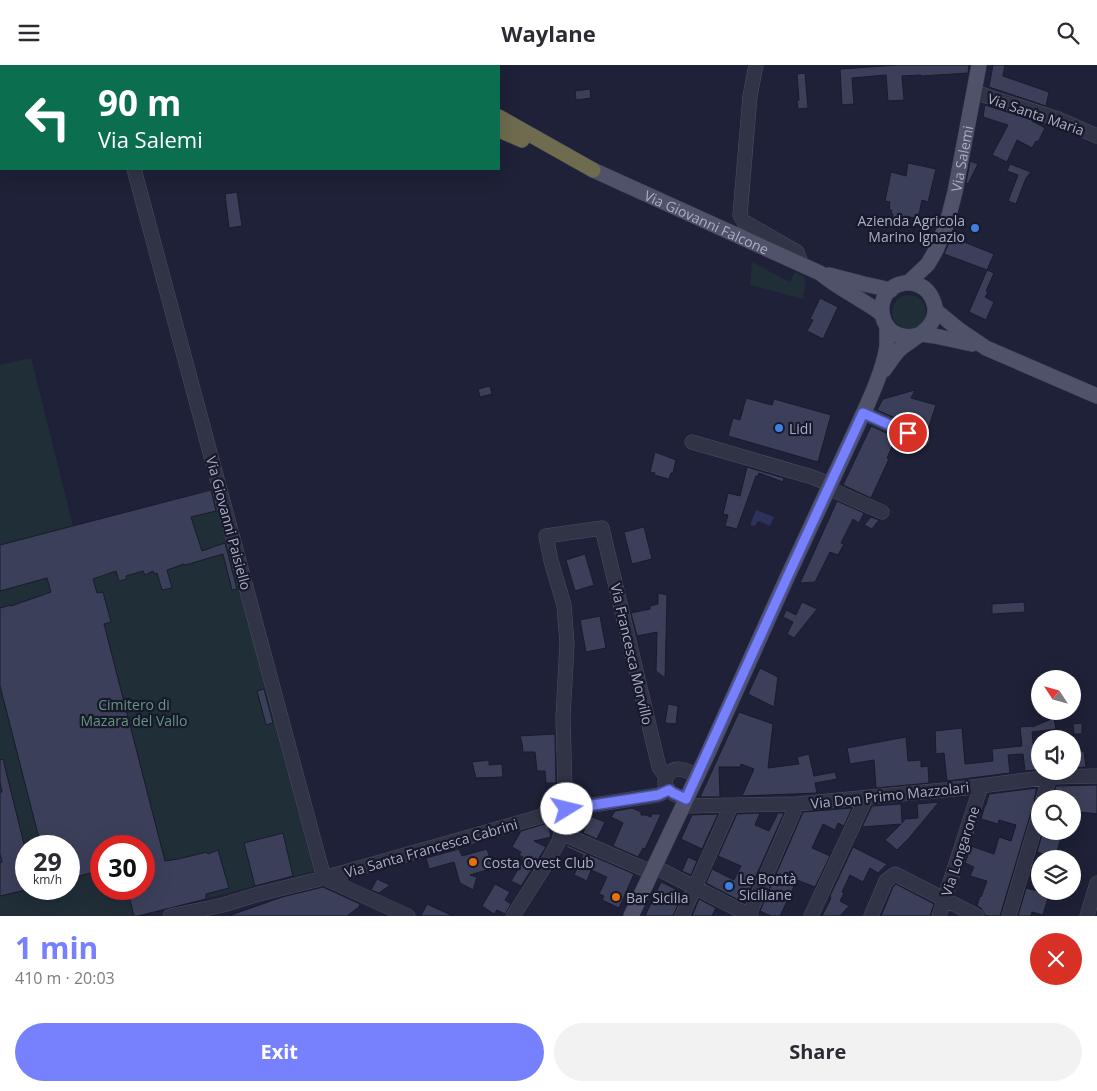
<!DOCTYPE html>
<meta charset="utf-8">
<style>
body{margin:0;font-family:"Open Sans",sans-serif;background:#f2f2f3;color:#2b2b33;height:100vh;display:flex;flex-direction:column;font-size:19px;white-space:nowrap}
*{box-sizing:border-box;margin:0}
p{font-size:16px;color:#7c7c81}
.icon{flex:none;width:28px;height:28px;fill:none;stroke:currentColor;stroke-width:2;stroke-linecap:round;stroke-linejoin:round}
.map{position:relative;height:851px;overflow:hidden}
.sheet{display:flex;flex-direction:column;background:#fff;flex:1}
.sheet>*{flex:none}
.hud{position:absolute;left:0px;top:0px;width:500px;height:105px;box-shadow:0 5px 20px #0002;background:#0b6e4f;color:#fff;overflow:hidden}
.needle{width:32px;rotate:306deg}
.fabs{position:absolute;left:1031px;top:605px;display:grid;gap:10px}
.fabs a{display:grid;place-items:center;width:50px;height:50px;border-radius:50%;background:#fff;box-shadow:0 5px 20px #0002;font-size:25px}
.speed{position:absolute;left:15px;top:770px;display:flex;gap:10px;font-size:25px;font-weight:700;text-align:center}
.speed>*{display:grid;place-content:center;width:65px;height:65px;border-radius:50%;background:#fff;box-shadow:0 5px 20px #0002;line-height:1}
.speed small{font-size:12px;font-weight:400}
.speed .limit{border:8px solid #d22;background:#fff;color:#111}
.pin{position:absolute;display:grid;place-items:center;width:42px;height:42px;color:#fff;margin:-21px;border:2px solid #fff;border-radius:50%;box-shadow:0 1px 5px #0007}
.me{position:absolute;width:55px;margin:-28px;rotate:81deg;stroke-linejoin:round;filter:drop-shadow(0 0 4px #0008)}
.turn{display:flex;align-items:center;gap:18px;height:105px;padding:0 15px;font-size:22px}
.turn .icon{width:65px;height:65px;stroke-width:2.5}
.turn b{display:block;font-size:35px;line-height:42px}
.round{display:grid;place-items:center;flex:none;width:52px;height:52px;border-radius:26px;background:#f2f2f3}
.head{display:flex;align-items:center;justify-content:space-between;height:85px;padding:0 15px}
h1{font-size:30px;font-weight:700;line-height:38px;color:#7781fd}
.button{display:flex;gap:10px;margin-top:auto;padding:10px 15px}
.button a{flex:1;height:58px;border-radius:30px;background:#7781fd;color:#fff;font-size:20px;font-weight:700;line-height:58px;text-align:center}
.button a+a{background:#f2f2f3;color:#2b2b33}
header{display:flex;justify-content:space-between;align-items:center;height:65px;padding:0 15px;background:#fff;font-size:22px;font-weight:700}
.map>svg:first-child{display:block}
.green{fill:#202e38;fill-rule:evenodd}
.water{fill:#2d325b}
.building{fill:#3c3f59;stroke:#191b2d}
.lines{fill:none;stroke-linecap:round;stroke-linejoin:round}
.minor-casing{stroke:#4c4e63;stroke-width:15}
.major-casing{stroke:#3b3d51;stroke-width:16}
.highway-casing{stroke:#393b4e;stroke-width:16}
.minor{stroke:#313447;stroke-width:14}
.major{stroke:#4f5268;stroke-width:15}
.highway{stroke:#6e6b4e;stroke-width:15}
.route-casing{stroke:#4d54a4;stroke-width:12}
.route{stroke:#7781fd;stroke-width:9}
.shop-dot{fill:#3f7fe0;stroke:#17192b;stroke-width:2}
.food-dot{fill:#e8710a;stroke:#17192b;stroke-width:2}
.labels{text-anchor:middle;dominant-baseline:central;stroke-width:4.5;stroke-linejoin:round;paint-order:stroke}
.street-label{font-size:14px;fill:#abadc5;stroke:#17192b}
.poi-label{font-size:14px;fill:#abadc5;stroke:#17192b;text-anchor:start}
.park-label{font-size:14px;fill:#62967e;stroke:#17192b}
</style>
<header><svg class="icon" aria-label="menu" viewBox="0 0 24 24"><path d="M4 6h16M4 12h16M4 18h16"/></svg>Waylane<svg class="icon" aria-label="search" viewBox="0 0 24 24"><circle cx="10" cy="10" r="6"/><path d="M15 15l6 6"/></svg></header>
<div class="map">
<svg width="1097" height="851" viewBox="0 0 1097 851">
<rect width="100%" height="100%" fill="#1e2137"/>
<path class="green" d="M752 197 790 217 795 207 804 212 806 216 803 234 750 220Z
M892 247a17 17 0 1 1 34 0a17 17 0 1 1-34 0Z
M31 293 73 461 215 423 314 806 138 851H0V300ZM26 781H69V824H26ZM101 781H144V824H101Z"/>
<path class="water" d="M756 445 774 452 770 461 759 456 757 457 755 461 750 460Z"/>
<path class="building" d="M898 0H969L968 8 921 11V10L902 11 904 35 888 36 886 10 852 13 854 39 842 40 840 4Z
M993 0H1005L1003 11 1049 27 1046 41 989 22Z
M805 8 808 43 798 44 797 36 799 35 797 9Z
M590 24 591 33 576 35 575 26Z
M985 40 1032 55V56L1045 63 1038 77 1036 76 1032 83 1017 75 1007 97 992 90 1008 60 983 52Z
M970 96 978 99 968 119 966 118Z
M908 98 936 104 928 137 922 135 918 154 906 151 904 160 891 157 893 149H891L892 145H889L890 137 885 136 891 107 906 111Z
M1010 99 1031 107 1026 113 1016 139 1008 136 1018 110 1007 106Z
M237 127 242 161 229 163 225 129Z
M952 171 964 176V177L994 189 987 205 944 189Z
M987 205 994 208 986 226 988 227 985 232 994 237 986 255 969 247Z
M820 233 838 242 823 274 807 266 813 255 810 254Z
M490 321 492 329 480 332 478 324Z
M915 325 911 333 936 340 927 367 877 345 883 334Z
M746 333 772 340 774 334 831 350 818 397 728 371 733 353 740 355Z
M871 361 904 376 902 381 894 377 887 393 889 394 871 433 843 420Z
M655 387 676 395 673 408H671L669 414 654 410 655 408 650 407Z
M747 402 784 413 783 417 759 408 758 411H756L737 464 725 461 728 450 723 449 728 428 740 431Z
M211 425 216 446 191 452 202 486 225 478 237 524 232 525 223 489 185 500 184 499 167 505 172 523 162 525 157 508 154 509 153 506 145 510 143 506 126 511 127 514 119 516 116 506 93 514 97 528 103 527 111 557 104 559 165 796 178 794 207 787 208 789 218 785 229 823 206 829V834L138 851H134L127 824H144V781H101V805L69 814V781H41L0 621V543L11 540V541L51 527 47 513 0 526V480Z
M837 436 864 448 859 458 853 454 841 478 844 479 838 490 830 487 815 517 800 518Z
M871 452 879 455 872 464 864 460Z
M644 462 652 494 632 499 624 467Z
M585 489 594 520 575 526 566 495Z
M658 528 667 530 665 613 656 606 657 567 637 571 631 548 650 544V541L658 539Z
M802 537 817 544 794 573 787 569 793 557 783 552 786 545 796 550Z
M1024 537 1025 547 992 549V539Z
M600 551 606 583 586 587 580 555Z
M760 603 778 612 774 642 748 629Z
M264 624 273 658 266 660 257 626Z
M668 639 678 641 676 659 665 658Z
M739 647 773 659 768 703 799 699 797 692 809 689 814 711 835 707 837 714 815 718 817 728 742 731 754 704 741 699 740 702H719L720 732H700Z
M1054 653 1056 664 1032 667 1036 705 1025 706 1023 689 1008 690 1010 708 947 716 944 688 936 689 935 666 962 663 965 699 993 696 992 684 1022 681 1020 662 1032 661V662Z
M1082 658V669H1074L1073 659Z
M555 669 556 718H546L545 706H537L535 687H523L522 678 520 671Z
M906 672 908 696 921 695V702L928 701 929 718 876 723 874 695 850 699 847 683Z
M1084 686 1086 702 1072 703V689L1077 688 1076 687Z
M3 694 26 787V825L0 831V798L2 797 0 789V727H2L0 717V695Z
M489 695V700L502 699 503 712 476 713 472 697Z
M1097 720V749L1072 746V734H1052L1056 721Z
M1036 723V726L1034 735 1035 738 1032 744 1000 851H988L985 850 981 843 977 841 980 831 981 832 987 816 970 811 974 802 965 798 971 781 994 789 999 772 1011 776 1016 760 999 755 998 759 981 754 985 740H986L989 729Z
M939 737 909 773 897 785 885 775 901 759 862 762 872 741 901 739 902 758 905 754 918 753 917 739Z
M632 743 641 747V750H646L651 752 652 749H661L645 784 643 783 638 792 613 781 623 758 611 752 615 746Z
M852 743 844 761 838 758 835 765 823 759 812 783 830 791 815 822 797 815 780 851H771L760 846 803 747Z
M760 748 755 760 769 766 778 748H784L744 838 706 818 712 804 734 815 741 801 718 791 737 749Z
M718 749 702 784 681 774 692 750Z
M587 750 605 757 597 774 583 768 586 761 583 759Z
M548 758 551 772 534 776 546 782 521 821 511 816 523 796 521 795 523 792 519 790 521 787 512 782 521 766Z
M1043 766H1063L1068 768 1066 775 1061 773 1055 793 1037 787Z
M283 768 293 811 255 821 244 778Z
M567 780 634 809 619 843 602 835 604 831 599 829 607 812 591 805 587 816 574 810 583 790 566 782Z
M853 782 887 799 878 808 870 803 863 817 850 810 842 827 844 828 840 836 849 841 840 851H822L831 833 830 831Z
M459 784 462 791 487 784 493 803 470 810 477 812 473 825 460 818 454 797 429 804 426 793Z
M688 792 697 796 691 810 682 806Z
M377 814 390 820 379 828 371 825Z
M661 817 683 828 673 851H645Z
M495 819 510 827 505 835 511 839 505 849 497 845 494 849 482 841Z
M896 819 934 839 930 851H881L893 822Z
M323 822 360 839 359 842 347 851H231V850L282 832Z
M1026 823 1049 829 1043 850 1032 847 1031 851H1018Z
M699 834 716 843 712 851H692Z
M427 839 453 851H421Z"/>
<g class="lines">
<g class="minor-casing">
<path id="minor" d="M116 0V1
M756 0 750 31 740 150 743 156 797 187 802 200
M974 27 1058 54 1097 71
M134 104 324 813 567 744 658 730 669 725
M863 348 922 374
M692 377 812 412 830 419
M828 423 882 447
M686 734C680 732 673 730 668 725 661 716 668 705 678 704 685 704 691 708 697 710
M1043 734 1050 712
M683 741 797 739 965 723 1050 712 1097 711
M561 768 651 807
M653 801 751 851
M749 850 797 739
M170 851 223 840 259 829 324 813 408 851
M513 851 548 796 559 776 567 744 565 724 563 652 567 579 564 540 551 496 546 471 602 463 659 702 666 712
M682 851 731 741
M811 851 866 733
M871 851 886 816 895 809 977 851
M939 851 981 721
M1009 851 1040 746
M1087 851 1097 818"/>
</g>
<g class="major-casing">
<g id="major">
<path id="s1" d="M593 105 820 208C839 224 862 234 882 249"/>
<path d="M829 210 864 219 891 225"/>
<path id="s2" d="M908 218 928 199 936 185 947 158 955 127 979 0"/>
<path d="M935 245 958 264 986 283 1097 331"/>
<path d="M921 269 935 271 972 279"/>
<path d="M884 305C889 298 894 290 900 284 914 272 937 264 935 242 934 237 932 232 929 228 924 221 914 217 905 218 868 223 877 282 919 270"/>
<path d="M631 851 708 688 785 517 868 338C876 320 884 301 887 281 887 275 887 268 887 261"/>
</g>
</g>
<g class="highway-casing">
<path id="highway" d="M356 0 359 1
M382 0 385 1
M412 0 413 1
M499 52 593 105
M499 65 522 75"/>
</g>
<use href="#minor" class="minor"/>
<use href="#major" class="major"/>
<use href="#highway" class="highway"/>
</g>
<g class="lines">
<g class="route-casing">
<path id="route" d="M567 744 658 730 669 725 673 728 686 734 785 517 863 348 908 368"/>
</g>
<use href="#route" class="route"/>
</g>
<g class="shop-dot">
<circle cx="975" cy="163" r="5"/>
<circle cx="779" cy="363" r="5"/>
<circle cx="729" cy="821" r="5"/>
</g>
<g class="food-dot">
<circle cx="473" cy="797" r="5"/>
<circle cx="616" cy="832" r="5"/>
</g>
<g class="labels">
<g class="street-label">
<text transform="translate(1036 49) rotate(19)">Via Santa Maria</text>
<text stroke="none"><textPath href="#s2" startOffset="139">Via Salemi</textPath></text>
<text stroke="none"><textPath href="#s1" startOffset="125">Via Giovanni Falcone</textPath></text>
<text transform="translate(229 458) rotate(75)">Via Giovanni Paisiello</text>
<text transform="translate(632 589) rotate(77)">Via Francesca Morvillo</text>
<text transform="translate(890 730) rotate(-6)">Via Don Primo Mazzolari</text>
<text transform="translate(431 783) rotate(-16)">Via Santa Francesca Cabrini</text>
<text transform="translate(960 786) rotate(-72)">Via Longarone</text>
</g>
<g class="poi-label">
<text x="965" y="155" text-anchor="end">Azienda Agricola<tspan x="965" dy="16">Marino Ignazio</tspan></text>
<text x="789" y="363">Lidl</text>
<text x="483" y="797">Costa Ovest Club</text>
<text x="739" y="813">Le Bontà<tspan x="739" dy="16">Siciliane</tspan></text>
<text x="626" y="832">Bar Sicilia</text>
</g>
<g class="park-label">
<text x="134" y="639">Cimitero di<tspan x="134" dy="16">Mazara del Vallo</tspan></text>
</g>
</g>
</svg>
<div class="fabs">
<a><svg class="needle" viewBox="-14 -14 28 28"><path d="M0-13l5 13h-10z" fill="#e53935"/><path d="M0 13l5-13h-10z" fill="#7c7c81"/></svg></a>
<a><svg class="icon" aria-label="sound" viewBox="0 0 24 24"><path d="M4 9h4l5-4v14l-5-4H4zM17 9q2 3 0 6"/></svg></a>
<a><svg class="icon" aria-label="search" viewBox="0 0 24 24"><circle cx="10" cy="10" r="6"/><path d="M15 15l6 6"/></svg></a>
<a><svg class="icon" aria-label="layers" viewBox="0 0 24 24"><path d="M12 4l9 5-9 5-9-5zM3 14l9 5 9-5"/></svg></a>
</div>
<div class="speed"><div>29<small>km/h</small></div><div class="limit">30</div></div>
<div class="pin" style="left:908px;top:368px;background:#d93025"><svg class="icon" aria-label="arrive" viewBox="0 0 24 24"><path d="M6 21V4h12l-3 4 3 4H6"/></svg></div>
<svg class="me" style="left:567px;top:744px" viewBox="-20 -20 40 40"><circle r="19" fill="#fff"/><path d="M0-13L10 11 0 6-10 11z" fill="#7781fd"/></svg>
<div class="hud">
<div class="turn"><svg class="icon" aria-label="left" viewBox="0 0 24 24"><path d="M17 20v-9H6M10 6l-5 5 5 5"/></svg><div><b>90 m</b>Via Salemi</div></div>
</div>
</div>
<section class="sheet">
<div class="head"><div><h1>1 min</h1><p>410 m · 20:03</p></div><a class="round" style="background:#d93025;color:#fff"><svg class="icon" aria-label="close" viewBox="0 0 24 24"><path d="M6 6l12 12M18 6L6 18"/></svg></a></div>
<div class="button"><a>Exit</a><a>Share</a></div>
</section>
